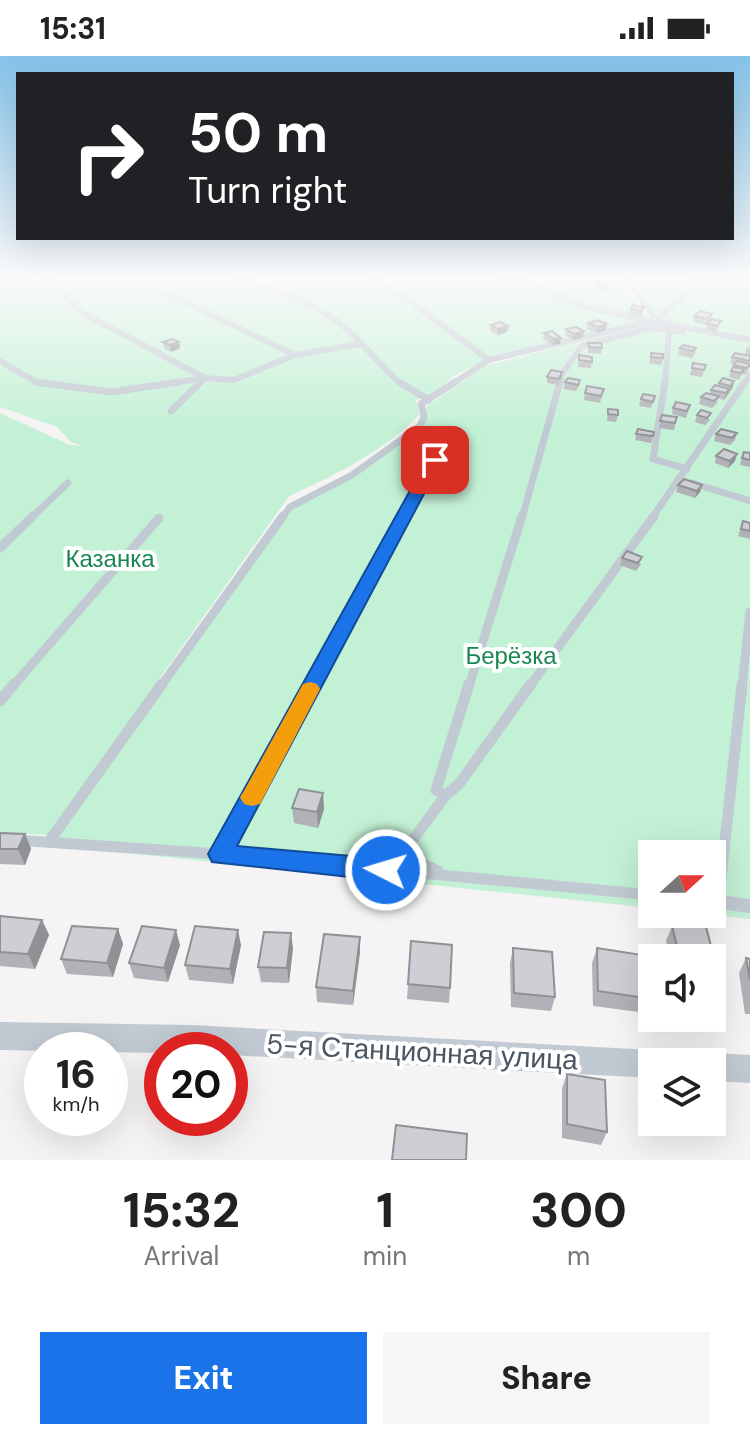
<!DOCTYPE html>
<meta charset="utf-8">
<style>
body{margin:0;font-family:"DM Sans",sans-serif;background:#f6f6f6;color:#222;height:100vh;display:flex;flex-direction:column;font-size:30px;white-space:nowrap}
*{box-sizing:border-box;margin:0}
p{font-size:26px;color:#767676}
.icon{flex:none;width:44px;height:44px;fill:none;stroke:currentColor;stroke-width:2;stroke-linecap:round;stroke-linejoin:round}
.map{position:relative;height:1104px;overflow:hidden}
.panel{display:flex;flex-direction:column;background:#fff;flex:1}
.panel>*{flex:none}
.banner{position:absolute;left:16px;top:16px;width:718px;height:168px;border-radius:0px;box-shadow:0 8px 32px #0002;background:#202124;color:#fff;overflow:hidden}
.needle{width:52px;rotate:69deg}
.fabs{position:absolute;left:638px;top:784px;display:grid;gap:16px}
.fabs a{display:grid;place-items:center;width:88px;height:88px;border-radius:0px;background:#fff;box-shadow:0 8px 32px #0002;font-size:40px}
.speed{position:absolute;left:24px;top:976px;display:flex;gap:16px;font-size:40px;font-weight:700;text-align:center}
.speed>*{display:grid;place-content:center;width:104px;height:104px;border-radius:50%;background:#fff;box-shadow:0 8px 32px #0002;line-height:1}
.speed small{font-size:20px;font-weight:400}
.speed .limit{border:12px solid #d22;background:#fff;color:#111}
.pin{position:absolute;display:grid;place-items:center;width:68px;height:68px;color:#fff;margin:-34px;border-radius:16px;box-shadow:0 4px 12px #0006}
.me{position:absolute;width:88px;margin:-44px;rotate:275deg;stroke-linejoin:round;filter:drop-shadow(0 0 6px #0008)}
.turn{display:flex;align-items:center;gap:28px;height:168px;padding:0 40px;font-size:36px}
.turn .icon{width:104px;height:104px;stroke-width:2.5}
.turn b{display:block;font-size:56px;line-height:68px}
.eta{display:flex;justify-content:space-evenly;align-items:center;height:136px;text-align:center}
.eta b{font-size:48px;font-weight:800;line-height:56px}
.action{display:flex;gap:16px;margin-top:auto;padding:16px 40px}
.action a{flex:1;height:92px;border-radius:0px;background:#1a73e8;color:#fff;font-size:32px;font-weight:800;line-height:92px;text-align:center}
.action a+a{background:#f6f6f6;color:#222}
.status{display:flex;justify-content:space-between;align-items:center;height:56px;padding:0 40px;background:#fff;direction:ltr}
.status svg{height:22px;fill:currentColor}
.map>svg:first-child{display:block}
.green{fill:#c3f1d5}
.lines{fill:none;stroke-linecap:round;stroke-linejoin:round}
.lane-far4{stroke:#c1cad2;stroke-width:6}
.lane-far3{stroke:#c1cad2;stroke-width:7}
.lane-far2{stroke:#c1cad2;stroke-width:9}
.lane-far1{stroke:#c1cad2;stroke-width:11}
.lane{stroke:#c1cad2;stroke-width:14}
.street{fill:#c1cad2;fill-rule:evenodd}
.wall{fill:#b0b2b7}
.shaded-wall{fill:#909195}
.building{fill:#cdcfd5;stroke:#909195;stroke-width:2}
.route{fill:#1a73e8;stroke:#114b97;stroke-width:2}
.slow{fill:#f59e0b}
.labels{text-anchor:middle;dominant-baseline:central;stroke-width:8;stroke-linejoin:round;paint-order:stroke}
.park-label{font-size:24px;fill:#17864f;stroke:#fff}
.near-street-label{font-size:28px;fill:#4a5661;stroke:#fff}
</style>
<div class="status"><b>15:31</b><svg viewBox="0 0 49 12"><path d="M0 12V9h3v3zM5 12V6h3v6zM10 12V3h3v9zM15 12V0h3v12zM26 1h20v11H26zM47 4h2v5h-2z"/></svg></div>
<div class="map">
<svg width="750" height="1104" viewBox="0 0 750 1104">
<rect width="100%" height="100%" fill="#f5f3f3"/>
<path class="green" d="M0 220H618L648 262 574 285 484 305 454 320 432 338 416 344 419 359C383 396 335 419 289 440L49 779 0 777V357L70 389 83 390 71 386 57 371 0 351Z
M629 220H750V863L705 858H712V798H652V852L50 789 300 443 354 416 422 366 427 350 485 310 654 266 656 262Z"/>
<g class="lines">
<path class="lane-far4" d="M43 220 81 256 205 322 199 328
M234 220C271 234 312 244 343 270 364 287 380 310 401 328
M369 220 415 249 489 304
M511 220 590 252 647 264
M624 220 656 264
M166 237 295 299
M656 264 695 229 696 220
M0 305 40 328
M166 328 205 322 234 324 295 299 360 288
M452 328 489 304 651 265 750 284
M560 328 562 318 582 290 650 272 683 276
M665 328 669 274
M744 328 750 319"/>
<path class="lane-far3" d="M36 326 111 336 179 326
M399 326 429 344
M665 326 653 403 687 413
M171 355 201 326
M692 427 750 445
M31 462 68 427
M282 462 290 451 352 419 420 370 424 361 421 348 455 326
M403 462 435 404
M522 462 560 326
M652 462 745 326"/>
<path class="lane-far2" d="M0 492 33 460
M13 630 159 462
M161 630 283 460
M312 630 404 460
M469 630 522 460
M530 630 654 460
M742 630 750 556"/>
<path class="lane-far1" d="M0 645 14 628
M445 740 436 734 469 628
M0 783 220 798 652 839
M50 784 162 628
M220 798 313 628
M438 815 411 802 407 792 445 740 459 728 531 628
M719 841 742 628"/>
<path class="lane" d="M712 845 750 850
M718 846 719 839"/>
<path class="street" d="M0 966 191 969 652 994 662 998 666 1006H652V1022L230 999V994H162V997L0 994Z
M712 997 750 999V1027L712 1025V1006H700L702 1001Z"/>
</g>
<path class="wall" d="M499 220 515 226 509 229 499 226Z
M597 225 608 230 607 236 597 235 596 230Z
M644 251 641 261 629 259 631 253Z
M712 258 711 264 705 269 693 266 694 260Z
M588 267 606 274 597 277 587 273Z
M707 268 719 271 715 276 706 274Z
M491 269 507 276 498 279 490 275Z
M566 273 583 281 573 284 565 279Z
M544 277 560 288 553 289 543 283Z
M163 286H179L180 292 171 296 164 292Z
M588 287 602 292 601 298 588 297Z
M750 289V300L745 299 746 293Z
M680 292H696L695 298 692 302 678 299Z
M651 297 663 302 661 309 649 307Z
M579 299 592 301 591 312 578 311Z
M750 300V310L746 319 742 318 739 324 729 321 731 315 735 309 730 308 732 301Z
M693 307 706 309 702 321 690 319Z
M562 316V323L558 329 547 327V321Z
M580 324 579 330 576 335 564 333 565 326Z
M719 327 733 331 724 344 718 342 717 347 712 352 699 348 701 341 710 338 711 334 718 330Z
M604 333 600 347 584 344 585 337Z
M655 340 651 352 639 350 641 343Z
M690 349 686 362 672 358 673 352Z
M608 353 618 359 616 366 607 365Z
M701 354 710 364 705 369 695 366 697 359Z
M662 359 677 361 674 374 659 372Z
M638 373 654 376 651 387 635 384Z
M737 377 735 384 730 389 714 385 716 378Z
M750 397V411L740 409 742 402Z
M716 400 735 405 728 412 715 407Z
M678 429H702L700 436 695 442 676 436Z
M743 465 750 467V483L738 480Z
M622 502 641 508 636 515 620 509Z
M323 737 324 753 318 772 294 767 292 752Z
M0 777 25 778 31 793 25 809 0 808Z
M0 860 42 864 49 879 35 913 0 910Z
M672 870 706 871 724 940 717 954H712V902H670L666 885Z
M118 873 123 888 113 921 67 918 61 903Z
M360 881V896L353 949 317 946 316 931Z
M411 885 450 932 449 947 407 943Z
M180 889 168 926 134 922 129 907Z
M241 889 233 928 189 924 185 909Z
M293 892 289 927 261 926 258 911Z
M513 892 555 941 551 955 511 951 510 907Z
M597 892 645 942 639 956 593 950 592 907Z
M746 902 750 903V958H745L739 917Z
M567 1018 607 1076 601 1089 562 1082V1032Z"/>
<path class="shaded-wall" d="M516 220 515 226 509 229V223Z
M607 268 606 274 597 277 598 271Z
M508 270 507 276 498 279V273Z
M584 275 583 281 573 284 574 278Z
M561 282 560 288 553 289 554 283Z
M179 286 180 292 171 296 170 289Z
M734 325 733 331 724 344 726 337Z
M737 398 735 405 728 412 730 405Z
M702 429 700 436 695 442 697 435Z
M323 737 324 753 318 772 317 756Z
M25 778 31 793 25 809 18 793Z
M42 864 49 879 35 913 28 898Z
M118 873 123 888 113 921 107 907Z
M176 874 180 889 168 926 164 912Z
M238 874 241 889 233 928 230 913Z
M291 877 293 892 289 927 287 912Z
M360 881V896L353 949V935Z"/>
<path class="building" d="M499 220H516L509 223Z
M597 225H607L608 230H598Z
M633 249 644 251 642 255 631 253Z
M700 255 712 258 707 263 694 260Z
M712 263 721 265 717 270 707 268Z
M597 264 607 268 598 271 588 267Z
M500 266 508 270 498 273 491 269Z
M576 271 584 275 574 278 566 273Z
M552 275 561 282 554 283 544 277Z
M172 283 179 286 170 289 163 286Z
M588 287H601L602 292 589 291Z
M683 289 696 292 693 295 680 292Z
M651 297 663 298V302L651 301Z
M735 297 750 300V305L732 301Z
M579 299 592 301V306L579 304Z
M737 305 750 308 747 312 734 309Z
M693 307 706 309 704 314 692 312Z
M733 311 744 313 741 317 731 315Z
M551 314 562 316 559 323 547 321Z
M568 322 580 324 578 329 565 326Z
M723 322 734 325 730 330 719 327Z
M715 329 729 333 726 337 711 334Z
M587 330 604 333 601 340 585 337Z
M706 337 719 340 714 345 701 341Z
M643 338 655 340 653 346 641 343Z
M676 346 690 349 687 355 673 352Z
M608 353 618 354V359L608 358Z
M701 354 711 357 707 362 697 359Z
M662 359 677 361 675 367 660 365Z
M638 373 654 376 653 380 636 378Z
M721 373 737 377 732 382 716 378Z
M724 393 737 398 730 405 716 400Z
M744 396 750 397V404L742 402Z
M684 423 702 429 697 435 678 429Z
M743 465 750 467V475L741 473Z
M627 495 642 501 638 507 622 502Z
M299 733 323 737 317 756 292 752Z
M0 777 25 778 18 793H0Z
M0 860 42 864 28 898 0 896Z
M72 870 118 873 107 907 61 903Z
M142 870 176 874 164 912 129 907Z
M195 870 238 874 230 913 185 909Z
M672 870 706 871 724 940 712 939V902H680Z
M264 876 291 877 287 912 258 911Z
M324 878 360 881 353 935 316 931Z
M411 885 452 889 450 932 408 928Z
M513 892 552 896 555 941 514 937Z
M597 892 642 899 645 942 598 935Z
M746 902 750 903V924Z
M567 1018 605 1024 607 1076 567 1068Z
M396 1069 467 1078 466 1104H392Z"/>
<linearGradient id="sky" x2="0" y2="1"><stop stop-color="#85c3ea"/><stop offset="0.59" stop-color="#fafafa"/><stop offset="1" stop-color="#fafafa" stop-opacity="0"/></linearGradient>
<rect width="750" height="374" fill="url(#sky)"/>
<path class="route" d="M435 399 442 404 237 790 386 803 394 807 398 814 394 821 386 825 212 806 208 798 212 791 427 404Z"/>
<path class="slow" d="M310 626 317 628 320 633 260 748 252 750 244 748 240 741 244 735 303 628Z"/>
<g class="labels">
<g class="park-label">
<text x="110" y="502">Казанка</text>
<text x="511" y="599">Берёзка</text>
</g>
<g class="near-street-label">
<text transform="translate(422 996) rotate(3)">5-я Станционная улица</text>
</g>
</g>
</svg>
<div class="fabs">
<a><svg class="needle" viewBox="-14 -14 28 28"><path d="M0-13l5 13h-10z" fill="#e53935"/><path d="M0 13l5-13h-10z" fill="#767676"/></svg></a>
<a><svg class="icon" aria-label="sound" viewBox="0 0 24 24"><path d="M4 9h4l5-4v14l-5-4H4zM17 9q2 3 0 6"/></svg></a>
<a><svg class="icon" aria-label="layers" viewBox="0 0 24 24"><path d="M12 4l9 5-9 5-9-5zM3 14l9 5 9-5"/></svg></a>
</div>
<div class="speed"><div>16<small>km/h</small></div><div class="limit">20</div></div>
<div class="pin" style="left:435px;top:404px;background:#d93025"><svg class="icon" aria-label="arrive" viewBox="0 0 24 24"><path d="M6 21V4h12l-3 4 3 4H6"/></svg></div>
<svg class="me" style="left:386px;top:814px" viewBox="-20 -20 40 40"><circle r="17" fill="#1a73e8" stroke="#fff" stroke-width="3"/><path d="M0-11L8 9 0 5-8 9z" fill="#fff"/></svg>
<div class="banner">
<div class="turn"><svg class="icon" aria-label="right" viewBox="0 0 24 24"><path d="M7 20v-9h11M14 6l5 5-5 5"/></svg><div><b>50 m</b>Turn right</div></div>
</div>
</div>
<section class="panel">
<div class="eta">
<div><b>15:32</b><p>Arrival</p></div>
<div><b>1</b><p>min</p></div>
<div><b>300</b><p>m</p></div>
</div>
<div class="action"><a>Exit</a><a>Share</a></div>
</section>
